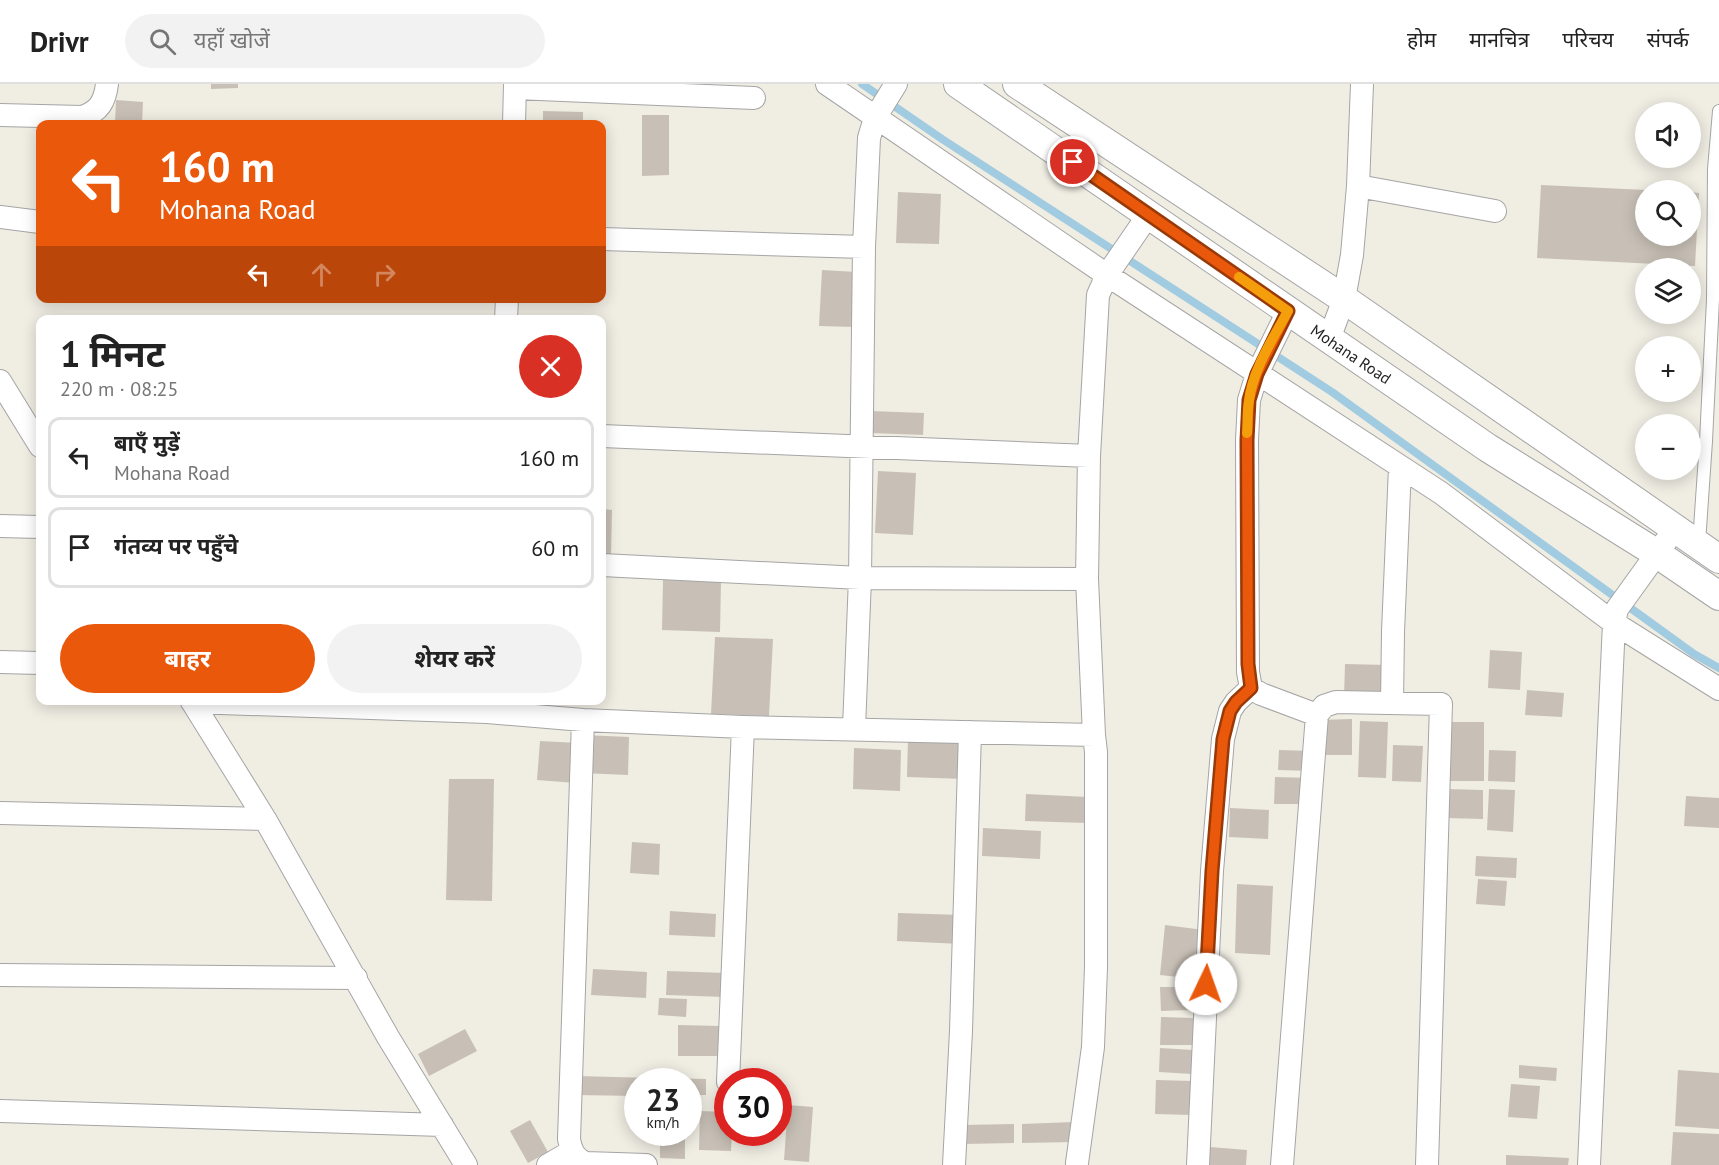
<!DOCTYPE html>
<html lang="hi">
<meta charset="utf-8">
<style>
body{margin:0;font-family:"PT Sans","Noto Sans Devanagari",sans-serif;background:#f2f2f2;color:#222;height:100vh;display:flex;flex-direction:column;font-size:22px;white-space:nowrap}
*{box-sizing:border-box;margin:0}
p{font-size:20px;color:#767676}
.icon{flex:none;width:33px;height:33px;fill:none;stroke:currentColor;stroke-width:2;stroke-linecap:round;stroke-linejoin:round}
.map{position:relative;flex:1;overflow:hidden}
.side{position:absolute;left:36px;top:231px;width:570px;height:390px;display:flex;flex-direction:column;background:#fff;border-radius:12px;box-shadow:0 3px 15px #0003}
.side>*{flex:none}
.banner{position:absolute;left:36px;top:36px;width:570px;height:183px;border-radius:12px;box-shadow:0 3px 15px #0003;background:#ea580c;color:#fff;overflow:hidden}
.fabs{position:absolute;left:1635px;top:18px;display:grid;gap:12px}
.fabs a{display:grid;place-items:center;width:66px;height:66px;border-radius:50%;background:#fff;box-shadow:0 3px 15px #0003;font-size:30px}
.speed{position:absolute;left:624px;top:984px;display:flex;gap:12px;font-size:30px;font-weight:700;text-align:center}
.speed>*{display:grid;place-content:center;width:78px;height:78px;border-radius:50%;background:#fff;box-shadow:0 3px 15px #0003;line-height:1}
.speed small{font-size:15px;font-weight:400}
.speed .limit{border:9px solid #d22;background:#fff;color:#111}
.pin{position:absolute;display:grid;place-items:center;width:51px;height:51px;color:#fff;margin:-26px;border:3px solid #fff;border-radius:50%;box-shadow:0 2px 6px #0007}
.me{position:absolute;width:66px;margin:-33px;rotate:3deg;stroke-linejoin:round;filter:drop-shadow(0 0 4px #0008)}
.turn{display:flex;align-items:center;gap:21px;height:126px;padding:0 24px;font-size:27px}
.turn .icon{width:78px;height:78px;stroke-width:2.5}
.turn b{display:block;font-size:42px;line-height:51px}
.lanes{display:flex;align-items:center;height:57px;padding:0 24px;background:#0003;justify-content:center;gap:30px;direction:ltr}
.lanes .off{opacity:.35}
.round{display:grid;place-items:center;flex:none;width:63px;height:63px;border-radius:32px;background:#f2f2f2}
.overview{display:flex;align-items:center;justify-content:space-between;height:102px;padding:0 24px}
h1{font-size:36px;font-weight:700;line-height:45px}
.cta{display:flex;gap:12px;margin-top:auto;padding:12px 24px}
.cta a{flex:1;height:69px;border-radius:36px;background:#ea580c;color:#fff;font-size:24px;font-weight:700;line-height:69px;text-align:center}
.cta a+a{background:#f2f2f2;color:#222}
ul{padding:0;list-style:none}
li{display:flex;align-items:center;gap:18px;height:81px;margin:0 12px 9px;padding:0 12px;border:3px solid #e0e0e0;border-radius:12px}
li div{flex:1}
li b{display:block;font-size:22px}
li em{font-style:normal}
header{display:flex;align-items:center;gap:36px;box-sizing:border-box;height:84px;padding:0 30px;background:#fff;border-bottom:2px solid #e0e0e0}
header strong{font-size:28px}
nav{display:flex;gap:33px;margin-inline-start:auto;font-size:21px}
.search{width:420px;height:54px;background:#f2f2f2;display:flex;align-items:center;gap:15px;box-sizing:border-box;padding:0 21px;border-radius:33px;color:#767676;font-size:22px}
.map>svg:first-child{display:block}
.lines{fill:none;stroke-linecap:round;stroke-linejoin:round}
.stream{stroke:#a1cbe0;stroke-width:8}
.building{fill:#c8c0b6}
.service-casing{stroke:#a5a5a5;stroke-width:14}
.minor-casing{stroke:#a5a5a5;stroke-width:24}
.tertiary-casing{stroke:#a5a5a5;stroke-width:30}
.service{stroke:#fff;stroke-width:12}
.minor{stroke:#fff;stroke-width:22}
.tertiary{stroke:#fff;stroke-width:28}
.route-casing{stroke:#983908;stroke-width:15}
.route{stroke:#ea580c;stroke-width:10}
.slow{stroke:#f59e0b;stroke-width:10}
.labels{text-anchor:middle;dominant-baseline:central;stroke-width:4.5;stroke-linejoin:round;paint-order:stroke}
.street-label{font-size:16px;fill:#1e1e1e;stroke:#fff}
</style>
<header>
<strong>Drivr</strong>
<div class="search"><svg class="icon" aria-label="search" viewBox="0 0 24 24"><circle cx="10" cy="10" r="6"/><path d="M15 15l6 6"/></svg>यहाँ खोजें</div>
<nav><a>होम</a><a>मानचित्र</a><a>परिचय</a><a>संपर्क</a></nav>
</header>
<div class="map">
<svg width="1719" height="1081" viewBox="0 0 1719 1081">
<rect width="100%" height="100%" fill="#f0ede3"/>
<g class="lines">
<path class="stream" d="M862 0 942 55 1332 308 1694 570 1719 584"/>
</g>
<path class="building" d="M211 0H238V4L211 5Z
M116 16 143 18 142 40H115Z
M543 27 583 28V40H543Z
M642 31H669V91L642 92Z
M1541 101 1646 106V152H1690V108L1699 109 1695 182 1537 174Z
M898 108 941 110 939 160 896 159Z
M822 186 857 188 854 243 819 242Z
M870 327 924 329 923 351 870 349Z
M878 387 916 389 913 451 875 449Z
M602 425 612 426 611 472H602Z
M663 496 721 497 720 548 662 546Z
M715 553 773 555 769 632 711 630Z
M1490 566 1522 568 1520 606 1488 604Z
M1345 580 1387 581 1386 614 1344 613Z
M1527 606 1564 609 1562 633 1525 631Z
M1352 635V671H1319L1318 636Z
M1360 637 1388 638 1386 694 1358 693Z
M1448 638H1484V697H1449Z
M583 651 629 653 628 691 581 689Z
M908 655 966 657 964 695 907 693Z
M540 657 579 659 576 699 537 696Z
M1393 661 1423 662 1421 698 1392 697Z
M854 664 901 666 900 707 853 705Z
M1279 666 1312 667V687L1278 686Z
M1489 666 1516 667 1515 698 1488 697Z
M1275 693 1310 694 1309 720H1274Z
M449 695H494L492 817 446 816Z
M1446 705 1483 706V735L1446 734Z
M1489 705 1515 706 1513 748 1487 746Z
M1026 710 1088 713 1087 739 1025 737Z
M1686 712 1719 714V744L1684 742Z
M1230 724 1269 726 1268 755 1229 753Z
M983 744 1041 747 1040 775 982 772Z
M632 758 660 760 659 791 630 789Z
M1476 772 1517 774 1516 794 1475 792Z
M1478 795 1507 797 1505 822 1476 820Z
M1237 800 1273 802 1270 871 1235 869Z
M670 827 716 830 715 853 669 851Z
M898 829 962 831 961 860 897 857Z
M1165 841 1204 846 1198 895 1160 891Z
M593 885 647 888 646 914 591 911Z
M667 887 726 889V913L666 911Z
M1160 903H1188L1189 926 1161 927Z
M659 914 687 915 686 933 658 931Z
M1161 933 1194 934V961H1160Z
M678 941 720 942V972H678Z
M465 945 477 967 429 992 418 970Z
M1160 964 1193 966 1192 990 1159 988Z
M1519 981 1557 984 1556 997 1519 994Z
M1678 986 1719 989V1045L1675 1042Z
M577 992 653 994V998H638V1012L577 1011Z
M663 994 706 995V1011H688V998H663Z
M1156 996 1192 997 1191 1031 1155 1030Z
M1511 1000 1540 1002 1537 1035 1508 1033Z
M788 1021 813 1023 809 1078 784 1076Z
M700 1027 728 1028V1048H732L731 1067 699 1066Z
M530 1036 548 1068 528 1079 510 1047Z
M1074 1038 1075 1058 1022 1059V1040Z
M1014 1040V1059L963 1060 962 1041Z
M660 1048H685V1075L660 1074Z
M1673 1048 1719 1050V1081H1671Z
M1210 1063 1247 1066 1246 1081H1208Z
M1506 1071 1569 1074 1568 1081H1506Z"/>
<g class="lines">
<g class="service-casing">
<path id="service" d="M1699 459 1706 357 1713 215 1714 85 1719 27"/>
</g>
<g class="minor-casing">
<path id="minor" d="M827 0 1107 191 1441 409 1614 539 1719 605
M515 4 754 14
M0 31 82 33C99 28 105 17 107 0
M514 40 515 0
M1358 102 1495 127
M0 133 40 138
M602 155 864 163
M1288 227 1257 290 1249 316 1247 356 1248 588 1251 604 1261 610 1317 631
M506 236 507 214
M1329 255 1344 215 1352 171 1358 102 1362 0
M0 297 40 362
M602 352 1089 372
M0 442 40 443
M602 481 860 494 1087 495
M0 578 40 579
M191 616 265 735 388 953 466 1081
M192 618 487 628 583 636 743 643 1094 651 1087 495 1089 372 1098 211 1107 191 1149 130
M1392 619 1393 548 1400 383
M583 636 569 1055C571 1067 575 1075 586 1079L646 1081
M854 644 860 494 864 163 869 54 875 34 896 0
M0 729 265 735
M0 891 356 894
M728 998 743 643
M0 1027 442 1041
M1077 1079 1093 963 1096 883V668L1094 651
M548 1081 572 1067
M954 1081 961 947 970 648
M1198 1081 1212 787 1223 655 1230 627 1236 618 1251 604
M1282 1081 1317 631 1324 622 1336 618 1441 620 1427 1081
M1589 1081 1614 539 1617 525 1666 457"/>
</g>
<g class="tertiary-casing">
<path id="tertiary" d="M958 0 1488 364 1656 469 1719 512
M1017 0 1344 215 1719 475"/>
</g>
<use href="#service" class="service"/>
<use href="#minor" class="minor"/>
<use href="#tertiary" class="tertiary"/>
</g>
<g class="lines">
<g class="route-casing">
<path id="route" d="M1073 78 1288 227 1257 290 1249 316 1247 356 1248 580 1251 604 1236 618 1230 627 1223 655 1212 787 1206 900"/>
</g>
<use href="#route" class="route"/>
<path class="slow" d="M1239 193 1288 227C1274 253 1252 287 1249 317 1247 327 1248 339 1247 349"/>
</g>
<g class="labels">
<g class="street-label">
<text transform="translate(1351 270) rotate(34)">Mohana Road</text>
</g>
</g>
</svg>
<div class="fabs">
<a><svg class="icon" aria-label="sound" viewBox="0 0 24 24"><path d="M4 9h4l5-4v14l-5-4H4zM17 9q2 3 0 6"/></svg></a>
<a><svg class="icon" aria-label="search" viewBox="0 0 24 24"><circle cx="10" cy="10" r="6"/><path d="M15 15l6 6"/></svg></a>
<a><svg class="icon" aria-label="layers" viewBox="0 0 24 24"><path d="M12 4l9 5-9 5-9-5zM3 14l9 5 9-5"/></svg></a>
<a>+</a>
<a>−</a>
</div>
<div class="speed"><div>23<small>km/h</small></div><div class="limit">30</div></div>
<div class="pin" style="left:1073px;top:78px;background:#d93025"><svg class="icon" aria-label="arrive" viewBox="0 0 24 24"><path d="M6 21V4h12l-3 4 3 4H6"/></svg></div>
<svg class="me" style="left:1206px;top:900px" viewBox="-20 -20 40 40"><circle r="19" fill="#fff"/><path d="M0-13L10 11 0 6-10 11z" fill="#ea580c"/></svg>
<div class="banner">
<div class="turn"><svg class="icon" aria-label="left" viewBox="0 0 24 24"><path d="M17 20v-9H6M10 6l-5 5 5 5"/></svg><div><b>160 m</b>Mohana Road</div></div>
<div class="lanes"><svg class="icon" aria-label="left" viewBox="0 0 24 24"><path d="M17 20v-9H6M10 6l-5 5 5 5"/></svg><svg class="icon off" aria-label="ahead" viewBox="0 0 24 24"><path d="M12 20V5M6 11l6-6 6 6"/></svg><svg class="icon off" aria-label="right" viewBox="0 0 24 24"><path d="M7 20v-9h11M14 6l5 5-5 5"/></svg></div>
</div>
<section class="side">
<div class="overview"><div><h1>1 मिनट</h1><p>220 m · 08:25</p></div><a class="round" style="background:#d93025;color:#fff"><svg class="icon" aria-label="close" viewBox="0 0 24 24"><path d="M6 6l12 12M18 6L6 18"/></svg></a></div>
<ul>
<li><svg class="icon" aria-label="left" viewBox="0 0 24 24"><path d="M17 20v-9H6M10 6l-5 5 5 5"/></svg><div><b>बाएँ मुड़ें</b><p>Mohana Road</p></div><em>160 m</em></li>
<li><svg class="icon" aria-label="arrive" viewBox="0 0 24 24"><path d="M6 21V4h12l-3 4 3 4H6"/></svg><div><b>गंतव्य पर पहुँचे</b></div><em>60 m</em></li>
</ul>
<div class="cta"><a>बाहर</a><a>शेयर करें</a></div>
</section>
</div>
